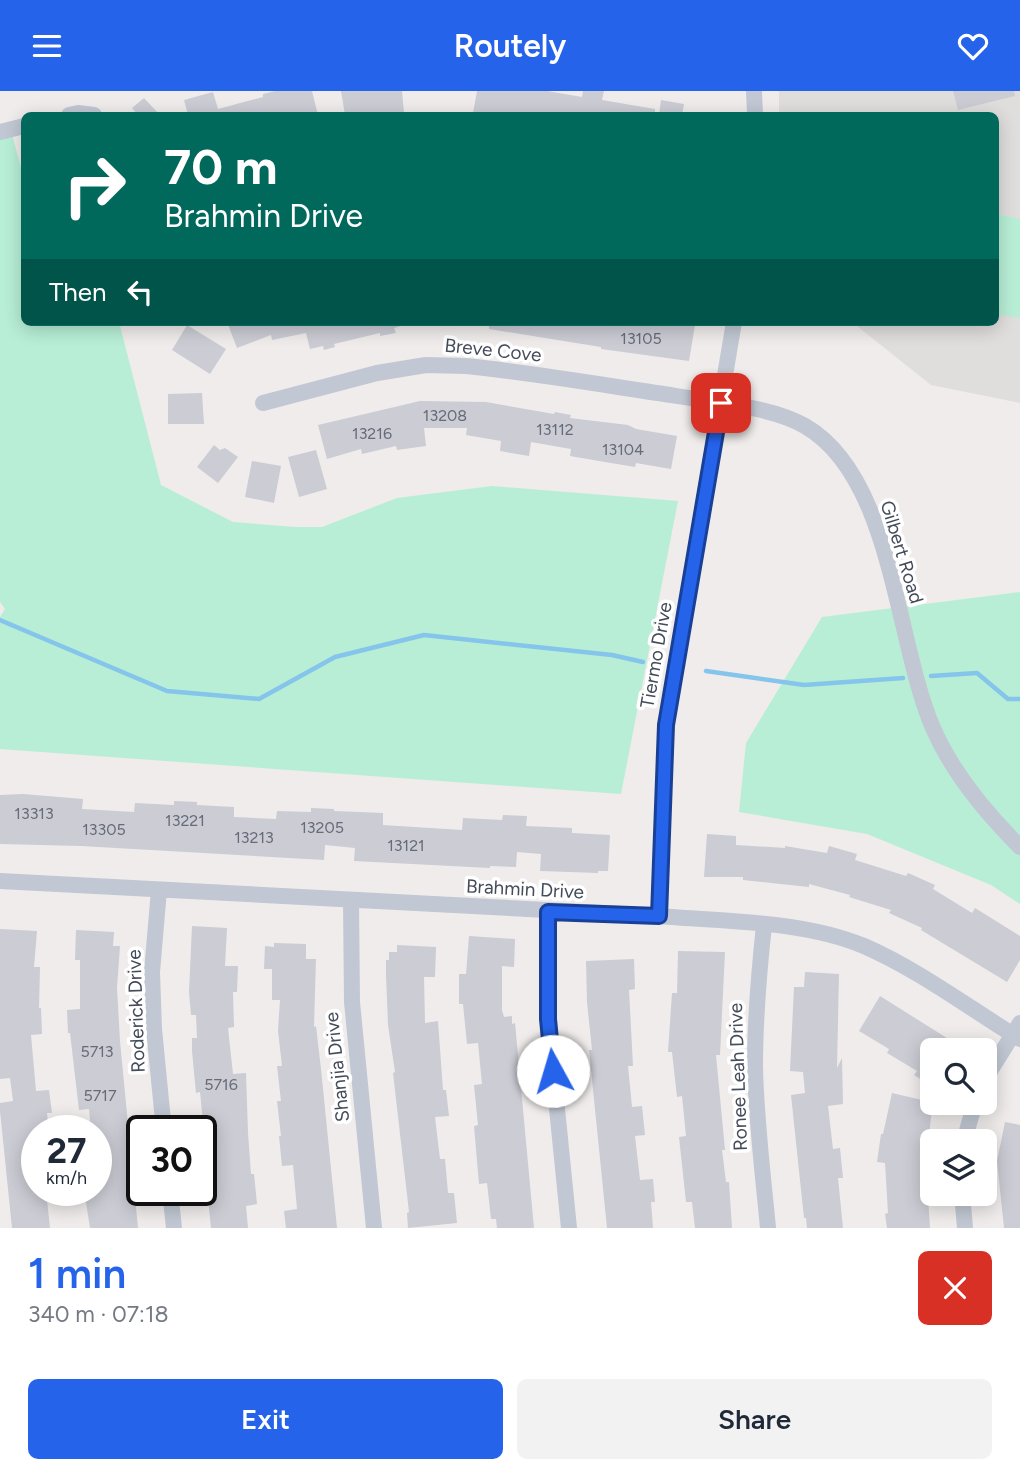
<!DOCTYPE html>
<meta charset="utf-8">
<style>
body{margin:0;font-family:Figtree,sans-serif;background:#f2f2f3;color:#1f2937;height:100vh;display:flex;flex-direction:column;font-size:26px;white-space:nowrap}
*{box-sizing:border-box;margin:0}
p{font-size:23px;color:#747a83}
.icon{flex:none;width:38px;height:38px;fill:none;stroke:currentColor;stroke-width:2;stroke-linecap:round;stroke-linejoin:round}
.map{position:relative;height:1137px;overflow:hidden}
.panel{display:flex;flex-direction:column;background:#fff;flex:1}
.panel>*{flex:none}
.top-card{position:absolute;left:21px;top:21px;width:978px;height:214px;border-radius:10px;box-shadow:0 4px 18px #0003;background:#00695c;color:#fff;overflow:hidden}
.buttons{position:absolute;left:920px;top:947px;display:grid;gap:14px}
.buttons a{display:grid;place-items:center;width:77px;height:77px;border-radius:10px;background:#fff;box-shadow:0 4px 18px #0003;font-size:35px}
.speed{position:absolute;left:21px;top:1024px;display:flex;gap:14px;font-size:35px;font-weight:700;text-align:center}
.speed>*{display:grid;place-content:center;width:91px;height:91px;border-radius:50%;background:#fff;box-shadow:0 4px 18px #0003;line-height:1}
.speed small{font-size:18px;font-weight:400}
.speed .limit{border:4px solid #111;border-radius:10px;background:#fff;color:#111}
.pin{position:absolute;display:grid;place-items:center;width:60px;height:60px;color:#fff;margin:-30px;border-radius:14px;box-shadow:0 4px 10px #0006}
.me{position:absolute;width:77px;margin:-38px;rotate:354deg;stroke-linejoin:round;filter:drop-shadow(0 0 5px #0008)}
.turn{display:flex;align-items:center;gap:24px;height:147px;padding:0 28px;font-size:32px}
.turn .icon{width:91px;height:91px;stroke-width:2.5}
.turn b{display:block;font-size:49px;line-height:60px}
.then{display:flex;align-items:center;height:66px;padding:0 28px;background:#0003;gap:14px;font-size:26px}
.round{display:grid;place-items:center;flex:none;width:74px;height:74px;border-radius:10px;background:#f2f2f3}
.headline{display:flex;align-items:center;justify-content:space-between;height:119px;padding:0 28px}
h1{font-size:42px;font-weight:600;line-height:52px;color:#2563eb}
.button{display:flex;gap:14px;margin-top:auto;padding:14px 28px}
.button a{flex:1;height:80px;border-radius:10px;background:#2563eb;color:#fff;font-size:28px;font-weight:600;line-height:80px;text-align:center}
.button a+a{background:#f2f2f3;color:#1f2937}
header{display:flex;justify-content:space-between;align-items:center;height:91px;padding:0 28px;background:#2563eb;color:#fff;font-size:32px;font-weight:600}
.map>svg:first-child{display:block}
.education{fill:#e0dddd}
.green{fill:#b8eed6}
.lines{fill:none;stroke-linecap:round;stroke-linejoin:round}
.stream{stroke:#85c4eb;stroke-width:4.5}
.building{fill:#cbccd4}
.minor{stroke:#c1c8d3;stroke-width:16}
.route-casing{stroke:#184099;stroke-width:18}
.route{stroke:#2563eb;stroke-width:12}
.labels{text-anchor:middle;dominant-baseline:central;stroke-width:7;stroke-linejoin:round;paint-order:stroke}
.number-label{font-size:16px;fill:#666b78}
.street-label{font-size:19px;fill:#444b59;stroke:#fff}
</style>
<header><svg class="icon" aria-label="menu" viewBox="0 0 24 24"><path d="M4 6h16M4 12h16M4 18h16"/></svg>Routely<svg class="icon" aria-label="heart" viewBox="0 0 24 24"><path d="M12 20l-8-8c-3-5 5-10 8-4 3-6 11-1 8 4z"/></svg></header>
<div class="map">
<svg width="1020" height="1137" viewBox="0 0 1020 1137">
<rect width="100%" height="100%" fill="#efeceb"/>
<path class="education" d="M779 0H1020V312L931 294 852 231H996V24H779Z"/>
<path class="green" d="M12 43 24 88V231H119L161 394 233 431 295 436H322L397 407 492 395 678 410 621 703 0 658V526L5 518 0 511V46Z
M996 123 1020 128V227L996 223Z
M1020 501V813L991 794 867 743 739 721 746 652 822 526Z"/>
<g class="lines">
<path class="stream" d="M0 529 167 600 259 608 335 566 424 544 612 564 643 571
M706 580 804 594 903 587
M931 585 977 582 1008 608H1020"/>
</g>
<path class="building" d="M275 0H312L318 24H188L184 9 213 1 218 18 263 6V3Z
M341 0H402L404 22 345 24Z
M477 0H547L582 6 583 0H604L602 9 655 18V24H482L473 22Z
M953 0H1014L1015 5 958 19Z
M144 7 160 24H138L132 17Z
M661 9 684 13 682 24H659Z
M227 231H404V234L394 237 396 242 380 245V242L334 253 335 256 324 259 323 255 310 258 306 242 272 249 271 244 237 257Z
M489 231H678L695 234 689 270 601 258V256L489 238Z
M187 234 226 258 210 283 172 259Z
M202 302 204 333H168V303Z
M420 310 486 311 554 323 555 321 571 324 570 327 628 334 636 338 677 345 671 378 636 372 635 376 605 371 570 365 571 358 531 351 529 365 500 360 501 350 466 344 467 337H424L426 355 397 359 396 355 362 363 361 358 327 368 318 334Z
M214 354 220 359 225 357 238 366 218 392 197 376Z
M316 359 327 398 299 406 288 366Z
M252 370 281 375 274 412 245 406Z
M23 703 83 708 82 718 134 721 135 712 174 714V710L197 711V714L234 716V726L276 728 277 720 311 721V717L334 718V720L383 722V734L462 739 463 727 502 729 503 724 527 725 526 735 572 737V742L610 744 608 780H598V782L540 780 541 763 517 761 516 776 490 775V777L354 770 355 757 325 754 324 769 81 755 0 753V704Z
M707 743 736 745V754L785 757V755L827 762 829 755 857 763 855 769 906 785 908 782 935 794 933 798 972 822 975 817 1020 845V869L1007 891 921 839 922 837 889 822 891 819 849 806 850 804 809 793V796L743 789V786H704Z
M192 835 227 837 225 875H238L237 901H233L234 936 228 937 233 983 246 982 248 1042 251 1083H254L257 1113 246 1115 248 1137H211L200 1031H203L200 1001 196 1002 192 960V947H197L196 924H191L189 901Z
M0 838 37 840 34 876H40L39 917H41L42 943 31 944 36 1000 49 999 52 1022H47L49 1040H37V1099H46L50 1137H12L0 1020V1012L13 1010 10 987 0 988Z
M76 839 114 841 113 855H120L117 897 120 950 138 1137H90L84 1099H96V1097L99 1096 96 1040H91L89 1018 79 1019 70 942H68L67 919 80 918V869H75Z
M469 845 515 848 514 876 502 875V919L504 926 512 925V933L515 932 534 1137H497L496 1128H491L487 1092 479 1093 474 1035 478 1034 474 994 482 993 478 952 467 953 463 913H459V883H466Z
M274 852 306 853V868H316L314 936 316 935 321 978 337 1137H286L284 1120 297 1118 293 1074 282 1075 279 1045H281L277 1010H281L277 975H282L278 940 280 909H272V878H264L265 855 274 856Z
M397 854 436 856 435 886H424L425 932 438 930 443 999H446L449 1025 435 1026 440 1068H445L448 1102H454L457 1132 408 1137 407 1122 409 1121 393 982 395 981 388 934 386 884V869H389V861H397Z
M678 860 725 861 720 964H716L725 1059H722L726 1091H729L732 1137H695L692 1111H686L679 1046 686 1045 682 1005 677 1006 672 961H668L672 902H677Z
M634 868 635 898 629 899 633 975H628L632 1016 642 1015 645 1044 635 1045 640 1089 653 1088 655 1111H651L653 1137H607L589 959H592L587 911 586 870Z
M805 881 839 883 837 977 842 967 843 1013 828 1015 833 1058 840 1057 843 1087H838L843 1137H807L806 1127H804L791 1004 805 1002 803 981 790 980 794 896H804Z
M880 905 966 959H933V996L914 984 917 980 887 962 889 958 859 940Z
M892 1002 935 1012 931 1026 926 1075 930 1137H887L885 1123 888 1122 885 1072 877 1071 881 1043H883Z
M1005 1031 1020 1034V1137H1004L997 1070Z"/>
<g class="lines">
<path class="minor" d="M754 0 755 24
M69 24 78 22 94 24
M0 41 24 35
M263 312 377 282 426 274 466 275C535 282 603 294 671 304 710 311 771 315 805 335 893 386 895 549 933 637 952 681 986 722 1020 756
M0 790 659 825C726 831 801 829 864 855 919 879 969 917 1020 948
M159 799 152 881 154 938 164 1040
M351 811 352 911 374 1137
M548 820V928L569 1137
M659 825 666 634 734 231
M764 834C759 881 755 927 755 975 756 1029 763 1083 768 1137
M985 988 1020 932
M964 1050 975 1012
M170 1099 174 1137
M962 1102 965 1137"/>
</g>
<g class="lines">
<g class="route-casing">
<path id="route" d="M553 980 548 928V821L659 825 666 634 721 312"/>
</g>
<use href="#route" class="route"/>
</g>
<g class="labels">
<g class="number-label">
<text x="641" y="247">13105</text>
<text x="445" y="324">13208</text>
<text x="555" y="338">13112</text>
<text x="372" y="342">13216</text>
<text x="623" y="358">13104</text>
<text x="34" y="722">13313</text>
<text x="185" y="729">13221</text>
<text x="322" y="736">13205</text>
<text x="104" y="738">13305</text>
<text x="254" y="746">13213</text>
<text x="406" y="754">13121</text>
<text x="97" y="960">5713</text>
<text x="221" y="993">5716</text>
<text x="100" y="1004">5717</text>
</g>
<g class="street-label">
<text transform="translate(493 259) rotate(6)">Breve Cove</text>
<text transform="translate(902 461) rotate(73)">Gilbert Road</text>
<text transform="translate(656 564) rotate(-80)">Tiermo Drive</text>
<text transform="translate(525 798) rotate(3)">Brahmin Drive</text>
<text transform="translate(136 920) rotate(-92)">Roderick Drive</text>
<text transform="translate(337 976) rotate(-96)">Shanjia Drive</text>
<text transform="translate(738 986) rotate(-92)">Ronee Leah Drive</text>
</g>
</g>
</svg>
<div class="buttons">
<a><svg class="icon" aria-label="search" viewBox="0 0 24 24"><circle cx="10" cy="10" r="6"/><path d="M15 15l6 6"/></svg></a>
<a><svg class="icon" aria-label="layers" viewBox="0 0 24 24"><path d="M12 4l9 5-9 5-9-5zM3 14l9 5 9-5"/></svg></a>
</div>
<div class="speed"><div>27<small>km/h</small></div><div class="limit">30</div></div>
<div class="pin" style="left:721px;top:312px;background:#d93025"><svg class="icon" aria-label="arrive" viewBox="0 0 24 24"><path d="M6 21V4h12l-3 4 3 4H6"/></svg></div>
<svg class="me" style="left:553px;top:980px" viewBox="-20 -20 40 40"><circle r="19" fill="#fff"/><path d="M0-13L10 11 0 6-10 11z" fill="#2563eb"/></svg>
<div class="top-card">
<div class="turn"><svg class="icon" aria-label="right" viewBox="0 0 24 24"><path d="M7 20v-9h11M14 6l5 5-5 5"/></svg><div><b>70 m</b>Brahmin Drive</div></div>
<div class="then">Then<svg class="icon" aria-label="left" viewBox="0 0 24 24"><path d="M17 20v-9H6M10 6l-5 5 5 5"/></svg></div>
</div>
</div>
<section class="panel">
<div class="headline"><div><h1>1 min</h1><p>340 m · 07:18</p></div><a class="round" style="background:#d93025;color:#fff"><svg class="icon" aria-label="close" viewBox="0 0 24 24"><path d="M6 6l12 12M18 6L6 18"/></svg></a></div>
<div class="button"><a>Exit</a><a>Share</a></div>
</section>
